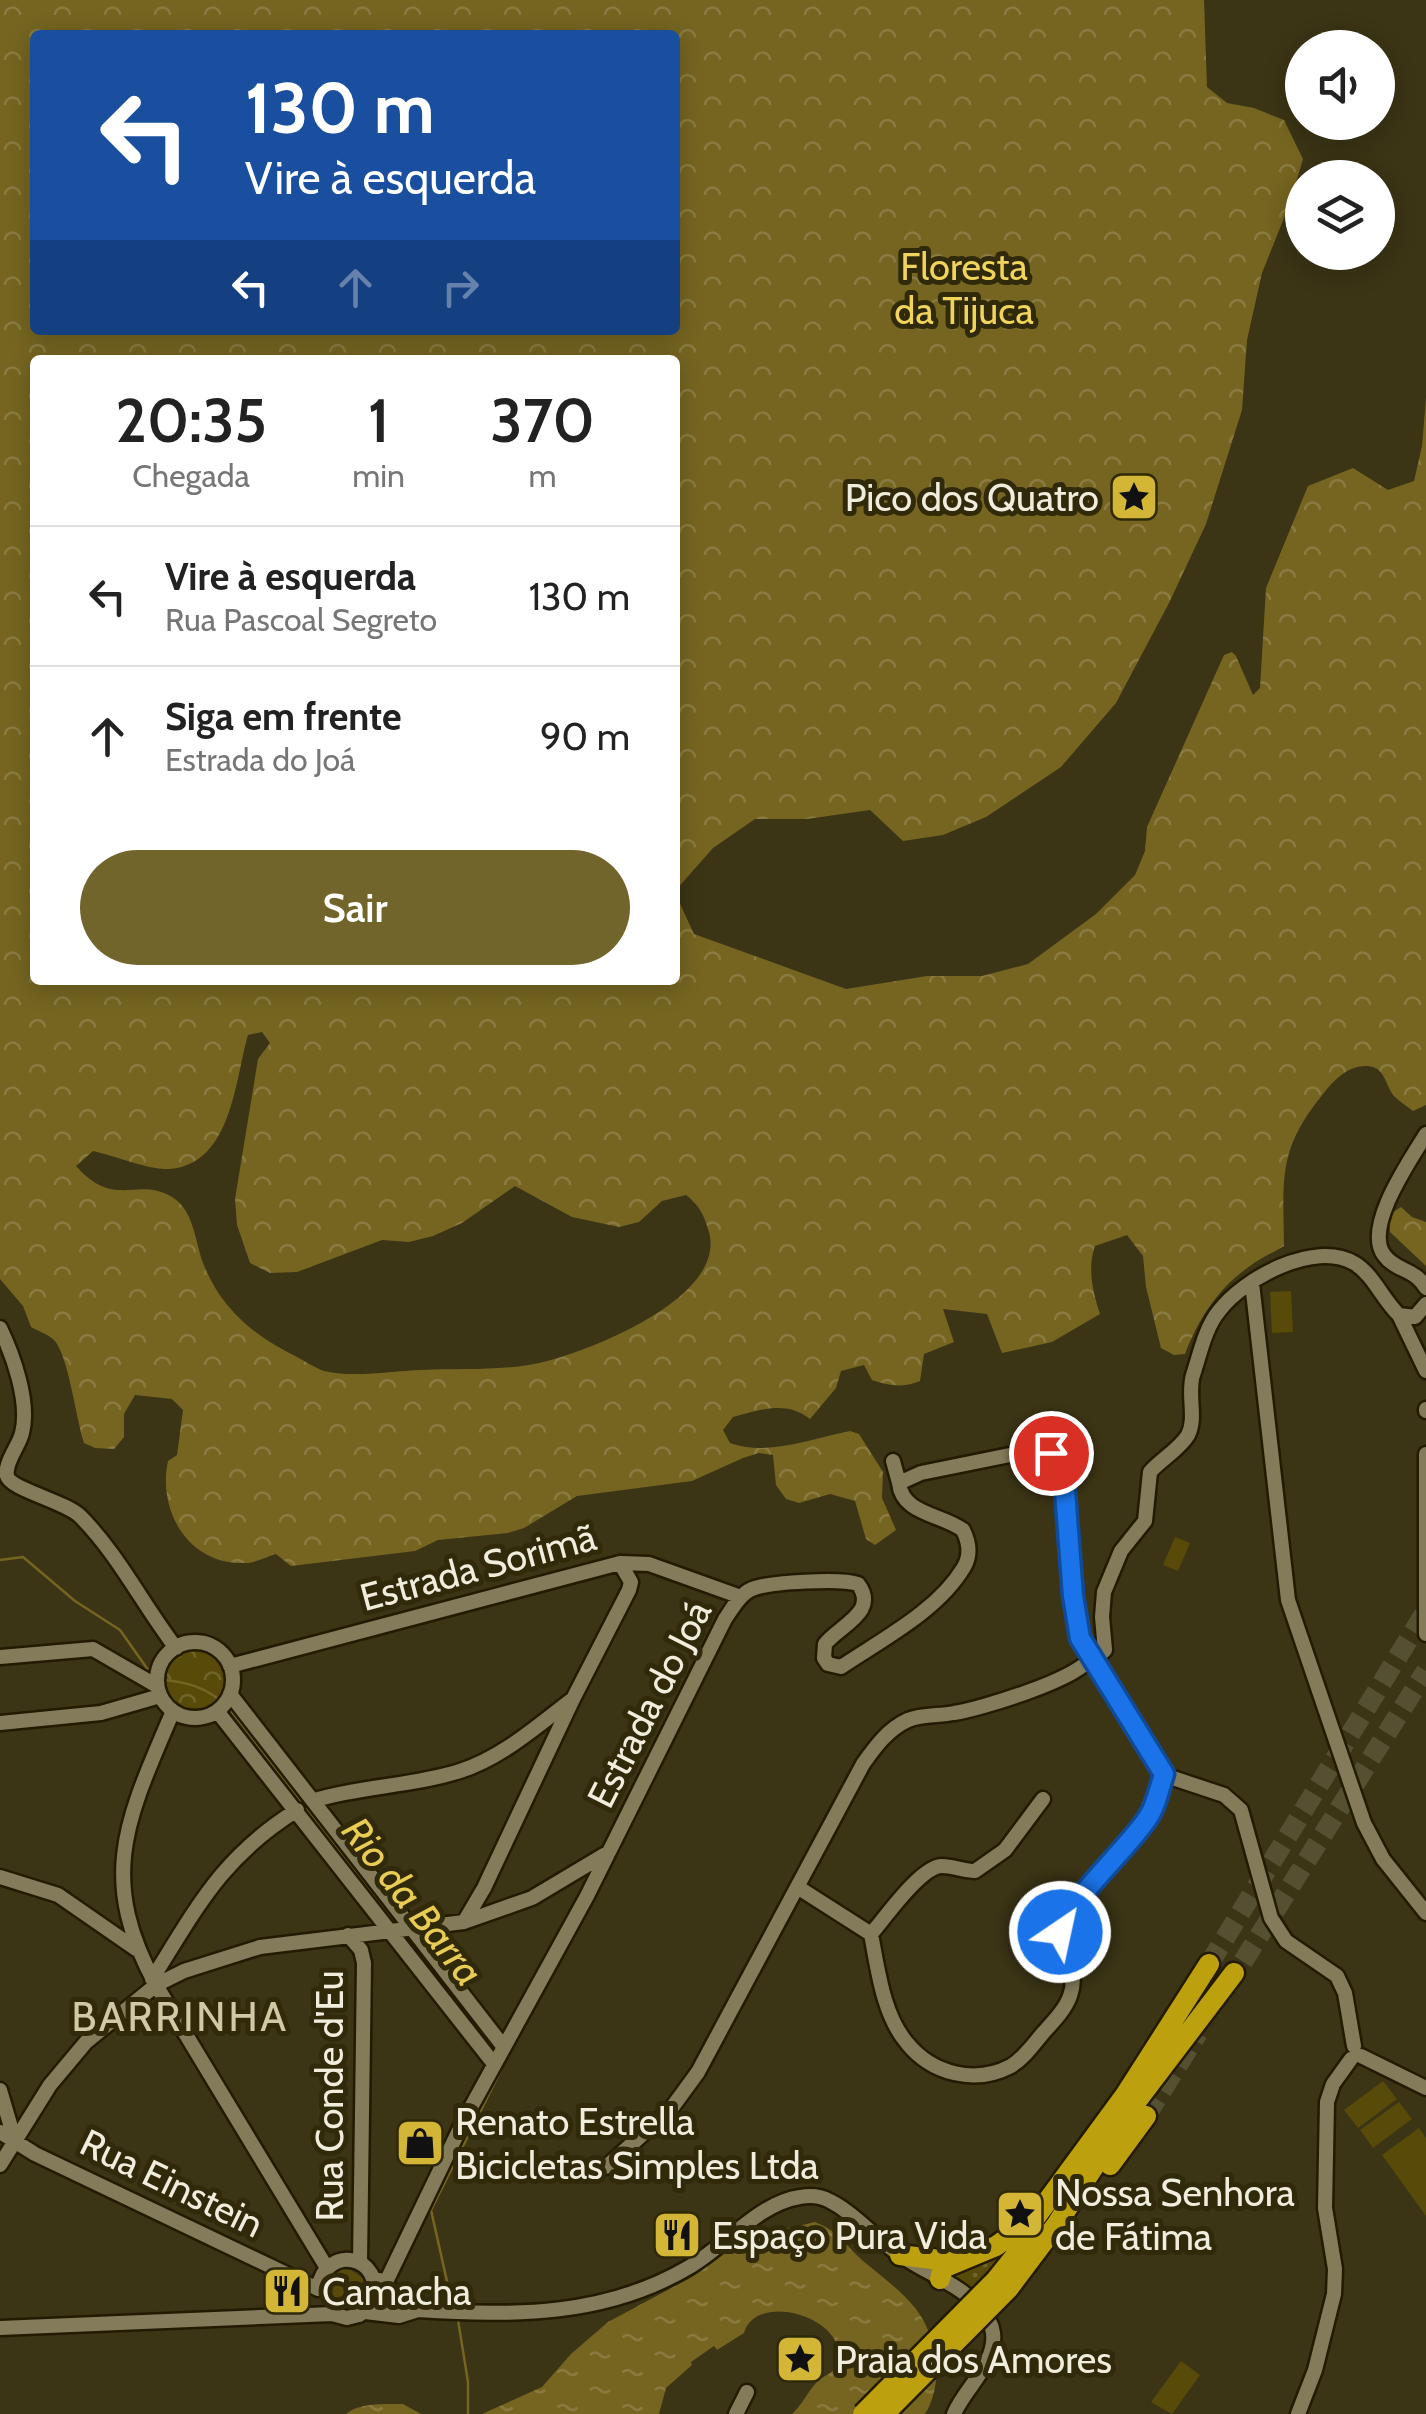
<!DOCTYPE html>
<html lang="pt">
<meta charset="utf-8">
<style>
body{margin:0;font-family:Cabin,sans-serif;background:#f2f2f2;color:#222;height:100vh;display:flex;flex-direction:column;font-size:38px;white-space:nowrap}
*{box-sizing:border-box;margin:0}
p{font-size:32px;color:#767676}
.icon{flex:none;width:55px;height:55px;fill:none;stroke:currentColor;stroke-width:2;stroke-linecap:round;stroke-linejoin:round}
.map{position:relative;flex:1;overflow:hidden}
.sheet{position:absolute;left:30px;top:355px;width:650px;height:630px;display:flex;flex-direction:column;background:#fff;border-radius:10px;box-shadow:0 5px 25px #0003}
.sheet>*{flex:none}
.banner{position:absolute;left:30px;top:30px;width:650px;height:305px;border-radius:10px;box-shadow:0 5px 25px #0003;background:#1a4fa0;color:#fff;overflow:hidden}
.controls{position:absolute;left:1285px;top:30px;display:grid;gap:20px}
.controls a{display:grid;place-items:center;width:110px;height:110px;border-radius:50%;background:#fff;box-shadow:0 5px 25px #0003;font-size:50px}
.pin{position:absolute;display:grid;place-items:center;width:85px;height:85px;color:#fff;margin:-42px;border:5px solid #fff;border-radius:50%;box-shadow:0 2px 10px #0007}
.me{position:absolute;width:110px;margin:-55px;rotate:34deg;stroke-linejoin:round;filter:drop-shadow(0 0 8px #0008)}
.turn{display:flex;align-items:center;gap:35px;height:210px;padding:0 50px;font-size:45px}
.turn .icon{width:130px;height:130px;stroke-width:2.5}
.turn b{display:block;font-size:70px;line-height:85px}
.lanes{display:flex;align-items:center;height:95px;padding:0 50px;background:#0003;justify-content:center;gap:50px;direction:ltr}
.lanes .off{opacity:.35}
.eta{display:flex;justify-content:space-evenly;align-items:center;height:170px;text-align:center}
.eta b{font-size:60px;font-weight:600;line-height:70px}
.cta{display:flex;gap:20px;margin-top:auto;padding:20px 50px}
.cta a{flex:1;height:115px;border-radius:60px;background:#72652b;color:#fff;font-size:40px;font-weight:600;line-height:115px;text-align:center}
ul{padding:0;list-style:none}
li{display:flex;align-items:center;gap:30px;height:140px;padding:0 50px;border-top:2px solid #e0e0e0}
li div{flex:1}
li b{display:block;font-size:38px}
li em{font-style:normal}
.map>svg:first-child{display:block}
.grass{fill:url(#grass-dots)}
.forest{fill:url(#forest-crowns);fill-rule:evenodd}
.park{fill:url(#park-crowns)}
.pitch{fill:#584a08}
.water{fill:url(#water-ripples)}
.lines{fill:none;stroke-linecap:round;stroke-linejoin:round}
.stream{stroke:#756520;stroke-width:2.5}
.highway-tunnel{stroke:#565033;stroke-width:20;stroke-dasharray:20 10;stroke-linecap:butt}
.minor-casing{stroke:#221b00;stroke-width:19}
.highway-casing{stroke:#221b00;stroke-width:25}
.minor{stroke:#837b5a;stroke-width:14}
.highway{stroke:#bca00d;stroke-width:20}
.highway-bridge-casing{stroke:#221b00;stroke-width:25;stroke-linecap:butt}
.highway-bridge{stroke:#bca00d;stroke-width:20}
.route-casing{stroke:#114b97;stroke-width:25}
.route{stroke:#1a73e8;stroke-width:18}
.labels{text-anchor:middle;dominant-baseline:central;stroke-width:10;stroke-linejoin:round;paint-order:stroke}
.park-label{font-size:38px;fill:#f0d45c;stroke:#312a0a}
.poi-label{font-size:38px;fill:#f1eddc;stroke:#312a0a;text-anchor:start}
.street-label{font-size:38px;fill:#f1eddc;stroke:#312a0a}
.water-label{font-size:40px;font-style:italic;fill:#e8cc54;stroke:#312a0a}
.quarter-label{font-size:42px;letter-spacing:2.5px;fill:#d1c8a5;stroke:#312a0a}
</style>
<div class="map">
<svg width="1426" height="2414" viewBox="0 0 1426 2414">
<defs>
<pattern id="grass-dots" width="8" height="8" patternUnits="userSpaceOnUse" patternTransform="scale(2.5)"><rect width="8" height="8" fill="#584a08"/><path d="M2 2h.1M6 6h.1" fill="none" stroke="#70642b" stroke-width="1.8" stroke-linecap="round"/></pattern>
<pattern id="forest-crowns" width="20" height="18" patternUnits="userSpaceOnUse" patternTransform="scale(2.5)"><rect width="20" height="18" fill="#756521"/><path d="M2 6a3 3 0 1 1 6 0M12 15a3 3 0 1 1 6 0" fill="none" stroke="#897b41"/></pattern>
<pattern id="park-crowns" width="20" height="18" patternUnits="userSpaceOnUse" patternTransform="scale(2.5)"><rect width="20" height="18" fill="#584a08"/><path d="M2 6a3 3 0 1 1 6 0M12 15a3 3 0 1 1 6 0" fill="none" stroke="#70642b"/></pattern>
<pattern id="water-ripples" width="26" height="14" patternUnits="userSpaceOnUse" patternTransform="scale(2.5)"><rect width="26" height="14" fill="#756520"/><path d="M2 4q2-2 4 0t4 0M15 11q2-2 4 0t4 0" fill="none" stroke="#897b40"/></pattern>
</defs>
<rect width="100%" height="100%" fill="#3b3415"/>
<path class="grass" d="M1018 2240 975 2294 944 2275Z"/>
<path class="forest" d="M0 0H1204L1207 87 1227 103 1254 108 1284 120 1303 159 1290 203 1262 273 1247 340 1242 410 1206 524 1169 603 1116 703 1061 767 986 817 943 835 903 841 870 810 807 819H755L713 848 675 891V360H35V980H675V893L694 934 846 989 927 976H982L1028 964 1096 914 1135 875 1145 851 1147 827 1224 655 1232 652 1236 656 1253 695 1260 688 1266 588 1308 486 1353 468 1388 490 1414 481 1422 446 1426 398V1105L1413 1111C1407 1106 1400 1102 1395 1097 1386 1088 1386 1071 1373 1067 1354 1062 1338 1076 1327 1089 1278 1148 1283 1173 1284 1246 1273 1253 1260 1258 1250 1266 1218 1288 1199 1318 1185 1354L1174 1355 1161 1348 1146 1287 1143 1256 1127 1235 1095 1246C1087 1269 1093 1292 1100 1314L1052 1342 1002 1353 987 1314 943 1309 954 1342 924 1354 920 1381C902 1388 890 1386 872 1380L864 1365 841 1371 836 1388 810 1419C786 1400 760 1410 733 1417L723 1430 730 1443C767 1457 813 1438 850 1431L859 1434 883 1472 882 1498 896 1530 875 1545 866 1539 855 1501 830 1494 799 1503 786 1499 776 1485 773 1455 759 1453 743 1458 692 1481 577 1496 524 1528 508 1533 438 1540 415 1551 291 1566 276 1554C266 1557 255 1563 246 1563 189 1566 157 1511 168 1461L177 1455 183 1410 172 1399 135 1395 124 1414V1437L114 1449 95 1448 84 1443C76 1419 68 1352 53 1339 47 1334 38 1331 31 1327L23 1306 0 1279ZM35 35H675V330H35ZM262 1032 270 1043 258 1059 235 1199 237 1225 250 1263 270 1273 297 1272 382 1240 409 1242 433 1236 462 1223 515 1186 572 1217 619 1227 639 1222 662 1201 686 1195C700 1206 704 1215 709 1232 726 1296 598 1347 551 1360 510 1372 464 1368 422 1370 391 1371 355 1378 324 1371 315 1368 305 1361 297 1357 254 1336 221 1309 203 1263 195 1241 194 1210 172 1197 136 1176 115 1210 76 1166L93 1151C116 1156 147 1170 170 1169 232 1164 235 1079 248 1035Z
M1401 1207 1412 1217 1426 1222V1266L1390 1232V1214Z"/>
<path class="park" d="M162 1680a33 33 0 1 1 66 0a33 33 0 1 1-66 0Z
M343 2269 351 2270 363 2278 367 2295 333 2307C320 2292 325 2276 343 2269Z"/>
<path class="pitch" d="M1291 1291 1293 1332 1272 1333 1270 1292Z
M1175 1537 1190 1543 1178 1571 1163 1565Z
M1383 2081 1397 2099 1358 2128 1344 2110Z
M1399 2102 1412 2119 1373 2148 1360 2130Z
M1419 2128 1426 2138V2216L1382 2155Z
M1181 2361 1200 2375 1172 2414 1151 2402Z"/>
<path class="water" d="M815 2222C840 2232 844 2244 863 2261 881 2276 902 2291 916 2309 938 2338 944 2384 925 2414H792C802 2405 807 2393 816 2383 823 2375 835 2374 838 2362 849 2318 756 2290 744 2333L717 2350 714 2346 691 2362 692 2365 666 2388 659 2414H482L542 2387 571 2354 608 2322 692 2277 735 2246 756 2236Z
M394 2404H403L421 2414H346C358 2404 378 2404 394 2404Z"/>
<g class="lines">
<path class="stream" d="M0 1560 23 1557 75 1601 120 1630 151 1674
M157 1679C187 1682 206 1686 229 1708L398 1926
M406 1936 494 2053
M453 2308 431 2210 501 2070
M458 2320 468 2382V2414"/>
<path class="highway-tunnel" d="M1209 1964 1426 1611
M1227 1987 1426 1671
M1146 2116 1198 2033"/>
<g class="minor-casing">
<path id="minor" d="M1426 1134C1411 1159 1363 1227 1384 1255 1395 1271 1416 1269 1426 1288
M1252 1283 1288 1600 1364 1823 1383 1859 1426 1913
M1399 1315 1426 1371
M0 1328C13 1355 30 1402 22 1433 19 1446 4 1463 7 1476 10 1489 66 1502 80 1516 118 1554 143 1605 176 1648
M1426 1409V1411
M1426 1454V1634
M893 1461 899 1483
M157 1680a38 38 0 1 1 76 0a38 38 0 1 1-76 0Z
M0 1657 93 1649 157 1686
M1095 1659 1164 1775 1224 1795 1241 1810 1271 1918 1286 1941 1337 1976 1345 1993 1354 2046
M230 1666 620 1563 649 1564 741 1597
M230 1694 503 2046
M173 1711C128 1817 96 1876 156 1985L327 2268
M217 1711 494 2064
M0 1723 101 1713 160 1696
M315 1800C362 1786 413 1786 460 1771 501 1758 536 1727 570 1701
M0 1877 58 1895 136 1949
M799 1888 871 1934C878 1970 883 2015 907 2043 932 2074 975 2085 1011 2066 1024 2058 1033 2045 1043 2033 1053 2022 1065 2010 1070 1996 1081 1965 1057 1947 1062 1921L1150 1816 1164 1775
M464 1922 484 1888 573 1699 629 1590 631 1582 620 1563
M871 1934C885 1918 921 1866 942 1866 953 1866 964 1871 975 1871L1005 1850 1043 1799
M348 1935 361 1950 364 1963 360 2263
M152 1979C198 1906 222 1857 297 1810
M1361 2056 1426 2088
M0 2090 15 2141
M0 2132 35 2154 318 2289
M0 2165 50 2085 86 2042 156 1985 184 1971 260 1947 464 1922 532 1898 609 1852
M606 2167 671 2109 698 2072 863 1764C875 1747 888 1729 908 1720 922 1714 939 1716 954 1713 980 1709 1079 1679 1090 1658
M379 2280 418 2310
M318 2289C325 2243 385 2255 373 2300
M365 2312 399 2316 418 2310C514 2316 606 2317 691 2266 726 2245 759 2203 800 2197 810 2195 821 2196 830 2201 854 2213 874 2237 896 2252 922 2271 957 2283 979 2306 986 2314 992 2324 993 2333 997 2363 964 2389 954 2414
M0 2328 332 2314 347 2318 359 2315 370 2307 385 2284 464 2120 587 1896 725 1619C732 1609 740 1594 752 1589 769 1582 841 1578 858 1584 879 1612 840 1625 825 1644L824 1658 828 1664 841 1667C881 1640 938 1611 964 1567 971 1555 969 1542 963 1530 941 1514 902 1514 899 1483L921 1473 1039 1449 1055 1458 1064 1478 1073 1596 1080 1638 1090 1658 1095 1659 1105 1650 1102 1617 1104 1592 1121 1551 1145 1521 1150 1472C1160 1460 1180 1449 1188 1435 1197 1418 1187 1394 1193 1375 1200 1354 1205 1328 1219 1311 1244 1278 1315 1240 1354 1263 1373 1274 1383 1300 1399 1315L1415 1317 1426 1304
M736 2414 747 2392
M1298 2414 1315 2370 1334 2294 1335 2269 1325 2208 1327 2102 1333 2084 1351 2059"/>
</g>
<g class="highway-casing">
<path id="highway" d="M1124 2097 1209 1964
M1110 2165 1146 2116
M900 2255 956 2262
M940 2279 943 2268 996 2246 1035 2218 1126 2094
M996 2280 1036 2230
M1008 2289 1057 2224 1133 2106 1234 1973"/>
</g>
<use href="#minor" class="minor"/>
<use href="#highway" class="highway"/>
<g class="highway-bridge-casing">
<path id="highway-bridge" d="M863 2414 996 2280
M884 2414 1008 2289"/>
</g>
<use href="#highway-bridge" class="highway-bridge"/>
</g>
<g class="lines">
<g class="route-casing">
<path id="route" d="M1051 1453 1058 1462 1064 1478 1073 1596 1080 1638 1164 1774C1159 1789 1156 1807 1147 1819 1128 1848 1065 1905 1060 1932"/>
</g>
<use href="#route" class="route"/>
</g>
<defs>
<g id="sight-square" transform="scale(2.5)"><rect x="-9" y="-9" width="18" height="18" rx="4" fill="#d3b635" stroke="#312a0a"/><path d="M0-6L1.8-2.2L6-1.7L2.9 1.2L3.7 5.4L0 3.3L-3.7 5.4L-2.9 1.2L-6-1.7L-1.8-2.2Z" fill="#111"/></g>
<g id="shop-square" transform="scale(2.5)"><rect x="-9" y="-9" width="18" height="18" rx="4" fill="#d3b635" stroke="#312a0a"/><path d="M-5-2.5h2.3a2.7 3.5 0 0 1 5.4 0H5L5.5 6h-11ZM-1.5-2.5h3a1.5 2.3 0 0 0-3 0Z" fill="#111"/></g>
<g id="restaurant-square" transform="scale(2.5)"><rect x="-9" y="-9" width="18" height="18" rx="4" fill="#d3b635" stroke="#312a0a"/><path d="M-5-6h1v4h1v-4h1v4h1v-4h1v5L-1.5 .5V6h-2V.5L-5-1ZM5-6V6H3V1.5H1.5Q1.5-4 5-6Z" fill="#111"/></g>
</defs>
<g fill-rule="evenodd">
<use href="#sight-square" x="1134" y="497"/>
<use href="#shop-square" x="420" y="2143"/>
<use href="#sight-square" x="1020" y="2214"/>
<use href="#restaurant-square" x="677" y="2235"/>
<use href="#restaurant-square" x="287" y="2291"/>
<use href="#sight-square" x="800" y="2359"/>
</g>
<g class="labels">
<g class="park-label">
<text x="964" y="266">Floresta<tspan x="964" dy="44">da Tijuca</tspan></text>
</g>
<g class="poi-label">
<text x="1099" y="497" text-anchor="end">Pico dos Quatro</text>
<text x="455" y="2121">Renato Estrella<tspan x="455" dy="44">Bicicletas Simples Ltda</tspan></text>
<text x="1055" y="2192">Nossa Senhora<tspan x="1055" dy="44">de Fátima</tspan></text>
<text x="712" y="2235">Espaço Pura Vida</text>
<text x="322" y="2291">Camacha</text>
<text x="835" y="2359">Praia dos Amores</text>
</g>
<g class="street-label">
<text transform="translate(478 1567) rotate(-15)">Estrada Sorimã</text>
<text transform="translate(649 1704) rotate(-63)">Estrada do Joá</text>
<text transform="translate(329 2096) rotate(-90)">Rua Conde d'Eu</text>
<text transform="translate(172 2183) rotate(26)">Rua Einstein</text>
</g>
<g class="water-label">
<text transform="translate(413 1901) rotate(52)">Rio da Barra</text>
</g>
<g class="quarter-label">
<text x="180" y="2016">BARRINHA</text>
</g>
</g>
</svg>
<div class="controls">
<a><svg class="icon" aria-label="sound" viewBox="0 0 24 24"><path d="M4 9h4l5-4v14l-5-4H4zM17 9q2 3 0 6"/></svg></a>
<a><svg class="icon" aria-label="layers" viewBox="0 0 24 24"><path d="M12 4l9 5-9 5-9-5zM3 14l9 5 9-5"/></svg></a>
</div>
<div class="pin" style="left:1051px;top:1453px;background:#d93025"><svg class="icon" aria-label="arrive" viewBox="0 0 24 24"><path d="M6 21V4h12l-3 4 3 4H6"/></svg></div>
<svg class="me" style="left:1060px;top:1932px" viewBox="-20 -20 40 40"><circle r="17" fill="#1a73e8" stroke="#fff" stroke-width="3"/><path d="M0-11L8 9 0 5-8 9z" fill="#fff"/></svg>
<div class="banner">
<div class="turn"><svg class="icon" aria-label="left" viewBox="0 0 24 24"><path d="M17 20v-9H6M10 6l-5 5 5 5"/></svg><div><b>130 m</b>Vire à esquerda</div></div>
<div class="lanes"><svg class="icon" aria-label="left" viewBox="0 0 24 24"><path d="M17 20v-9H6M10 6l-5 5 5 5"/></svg><svg class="icon off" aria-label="ahead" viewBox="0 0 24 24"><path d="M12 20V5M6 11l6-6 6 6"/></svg><svg class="icon off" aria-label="right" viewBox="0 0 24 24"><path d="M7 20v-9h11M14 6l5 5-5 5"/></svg></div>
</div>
<section class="sheet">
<div class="eta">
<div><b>20:35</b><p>Chegada</p></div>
<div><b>1</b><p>min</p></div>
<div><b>370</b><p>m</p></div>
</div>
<ul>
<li><svg class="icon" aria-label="left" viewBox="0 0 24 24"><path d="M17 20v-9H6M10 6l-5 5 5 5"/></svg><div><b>Vire à esquerda</b><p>Rua Pascoal Segreto</p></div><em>130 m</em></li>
<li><svg class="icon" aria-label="ahead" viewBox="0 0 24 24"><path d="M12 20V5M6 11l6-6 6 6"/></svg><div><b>Siga em frente</b><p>Estrada do Joá</p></div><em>90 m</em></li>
</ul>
<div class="cta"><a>Sair</a></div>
</section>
</div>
